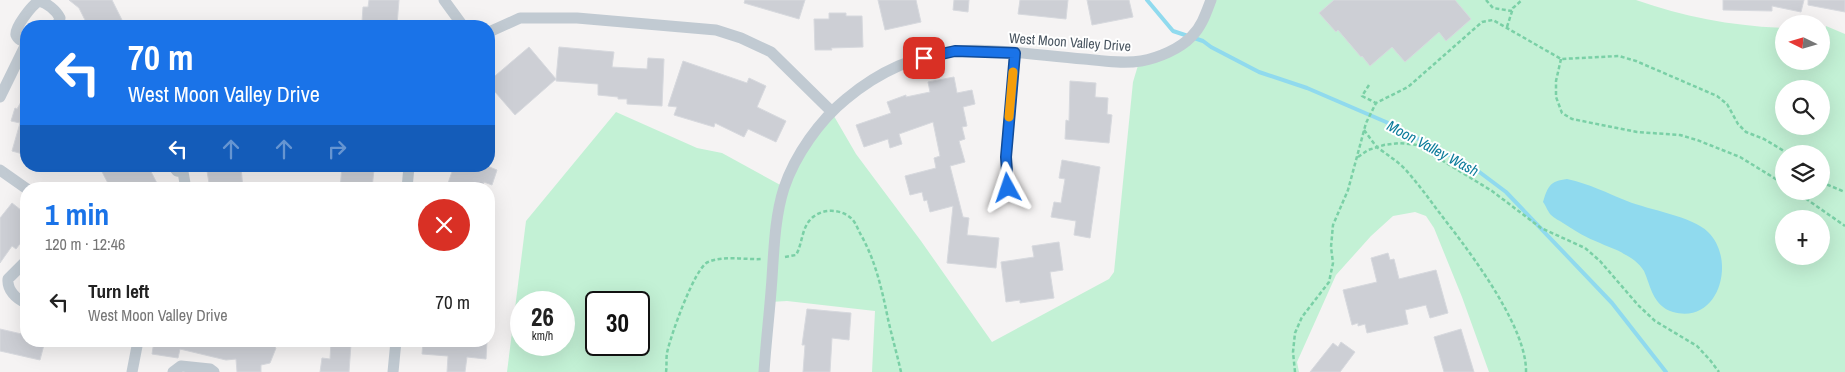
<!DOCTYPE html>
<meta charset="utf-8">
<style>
body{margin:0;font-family:"Archivo Narrow",sans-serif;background:#f6f6f6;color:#222;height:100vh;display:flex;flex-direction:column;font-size:19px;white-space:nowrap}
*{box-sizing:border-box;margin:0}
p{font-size:16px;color:#767676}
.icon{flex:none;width:28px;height:28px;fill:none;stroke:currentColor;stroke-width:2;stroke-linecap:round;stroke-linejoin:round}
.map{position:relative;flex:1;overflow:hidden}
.panel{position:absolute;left:20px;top:182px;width:475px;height:165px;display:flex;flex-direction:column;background:#fff;border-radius:20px;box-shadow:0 5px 20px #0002}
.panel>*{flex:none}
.top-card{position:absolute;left:20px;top:20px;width:475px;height:152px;border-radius:20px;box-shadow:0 5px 20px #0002;background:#1a73e8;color:#fff;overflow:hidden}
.needle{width:32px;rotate:275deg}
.buttons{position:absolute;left:1775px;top:15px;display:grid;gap:10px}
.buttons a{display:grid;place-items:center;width:55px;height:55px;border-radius:50%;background:#fff;box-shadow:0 5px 20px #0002;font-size:25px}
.speed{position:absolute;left:510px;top:291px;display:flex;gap:10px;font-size:25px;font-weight:700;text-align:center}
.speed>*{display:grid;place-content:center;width:65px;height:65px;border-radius:50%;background:#fff;box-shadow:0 5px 20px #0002;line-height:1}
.speed small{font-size:12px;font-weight:400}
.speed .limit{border:2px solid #111;border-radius:8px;background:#fff;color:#111}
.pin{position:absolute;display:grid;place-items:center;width:42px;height:42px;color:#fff;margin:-21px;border-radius:10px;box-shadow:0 2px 8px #0006}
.me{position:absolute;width:55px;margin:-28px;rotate:355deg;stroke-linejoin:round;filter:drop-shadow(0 0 4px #0008)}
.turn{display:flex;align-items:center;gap:18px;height:105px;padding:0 25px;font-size:22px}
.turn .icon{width:65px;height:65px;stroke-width:2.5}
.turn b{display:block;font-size:35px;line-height:42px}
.lanes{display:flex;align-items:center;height:48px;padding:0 25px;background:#0003;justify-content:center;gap:25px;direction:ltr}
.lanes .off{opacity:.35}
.round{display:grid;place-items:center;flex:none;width:52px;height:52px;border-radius:26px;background:#f6f6f6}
.summary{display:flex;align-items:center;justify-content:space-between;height:85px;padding:0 25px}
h1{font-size:30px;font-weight:800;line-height:38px;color:#1a73e8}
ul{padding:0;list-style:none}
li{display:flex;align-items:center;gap:15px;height:70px;padding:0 25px}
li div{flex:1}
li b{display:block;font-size:19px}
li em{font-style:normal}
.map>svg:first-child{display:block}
.green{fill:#c3f1d5;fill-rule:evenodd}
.water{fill:#90daee}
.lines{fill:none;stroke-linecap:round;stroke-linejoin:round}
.stream{stroke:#90daee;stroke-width:4}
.building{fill:#cdcfd5;stroke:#d7d9de}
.path{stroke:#7ad0a6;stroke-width:2.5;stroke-dasharray:4 2.5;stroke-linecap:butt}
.street{stroke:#c1cad2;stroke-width:11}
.route-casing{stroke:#114b97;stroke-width:12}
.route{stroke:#1a73e8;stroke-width:9}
.slow{stroke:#f59e0b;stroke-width:9}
.labels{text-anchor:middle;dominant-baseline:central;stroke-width:4;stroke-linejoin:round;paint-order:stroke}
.street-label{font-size:14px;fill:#4a5661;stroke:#fff}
.water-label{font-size:15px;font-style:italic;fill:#0c7c9b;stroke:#fff}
</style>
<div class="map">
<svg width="1845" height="372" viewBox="0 0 1845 372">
<rect width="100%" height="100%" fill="#f5f3f3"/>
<path class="green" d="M1211 0H1636C1684 17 1733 26 1784 28V61H1821V37H1824L1826 26 1845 34V372H1489L1462 297 1434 228 1426 216 1415 212 1393 216 1371 236 1336 275 1297 362 1299 372H872L875 311 787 301 770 302 764 372H507L526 221 616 112 697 148 722 153 784 187 831 111 856 154 921 241 992 342 1109 279 1114 272 1133 82 1139 62 1183 43ZM1784 89H1821V126H1784ZM1784 154H1821V191H1784ZM1784 219H1821V256H1784ZM521 302H564V345H521ZM596 302H639V345H596Z"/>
<path class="water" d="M1567 179C1590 184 1607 193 1627 201 1649 210 1692 216 1708 232 1737 260 1719 325 1673 312 1653 306 1651 287 1644 271 1639 263 1632 258 1624 254 1617 249 1608 247 1600 243 1587 238 1575 231 1563 223 1560 221 1554 218 1551 215 1548 212 1546 206 1543 202 1548 186 1550 181 1567 179Z"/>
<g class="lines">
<path class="stream" d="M1147 0 1173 31 1203 41 1211 47 1259 72 1307 88 1386 122 1474 168 1506 192 1612 303 1666 372"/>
</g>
<path class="building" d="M69 0H112L125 26H88L79 8Z
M369 0H399L397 25 362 22 363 7H368Z
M745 0H805L799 19 744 3Z
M878 0H916L921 22 885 30Z
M954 0H969L968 12 953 10Z
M1020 0H1068L1066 19 1018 14Z
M1087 0H1129L1133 17 1092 25Z
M1334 0H1455L1471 19 1446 41 1439 32 1405 62 1392 47 1370 66 1362 56 1361 57 1338 30 1336 32 1319 13Z
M1723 0H1804L1801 12 1772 6V11L1723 10Z
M1808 0H1845V12L1808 5Z
M829 13H846V16H862L863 47 831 48 832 50H815L814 19H829Z
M529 47 556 79 559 47 614 52 612 67 647 69 648 58 664 59 662 106 627 104V99H618V97L598 95V84L556 81V79L515 115 489 85V81Z
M683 61 747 83 749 78 766 86 757 107 786 121 776 142 748 129 744 137 715 123 714 127 674 115 677 107 668 106Z
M954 77 957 93 972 90 975 104 963 107 967 126 962 127 965 139 959 141 965 162 950 166 963 217 969 218 967 235 999 238 996 268 947 263 953 206 930 212 927 200 924 201 922 192 910 195 905 176 936 168 934 158 940 156 933 122 899 134 902 144 890 148 888 139 864 147 856 125 891 113 887 102 906 95V97L930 92 928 82Z
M1070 81 1096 83 1095 97 1108 98 1107 114 1112 115 1109 143 1065 139 1066 120 1069 121Z
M26 93V155L12 151 20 123 11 121 15 108 17 109Z
M1062 160 1100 167 1090 238 1074 235 1076 221 1051 217 1054 202 1061 203 1065 179 1059 178Z
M99 166H148L160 189H111Z
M342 166 374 169 372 189H340Z
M454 166H487L497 170 492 185 484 182 481 189H446Z
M241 167 243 189H210L207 171Z
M12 203 26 214V236L16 249 12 246 0 263V218Z
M1059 242 1063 270 1050 272 1054 298 1020 303V300L1006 302 1001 262 1034 257 1032 246Z
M1388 253 1390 260 1394 259 1399 279 1436 270 1448 313 1430 318 1426 305 1405 310 1408 324 1367 333 1365 324 1358 326V323L1352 325 1343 290 1377 282 1371 258Z
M807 309 851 313 849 340 832 338 830 372H803L805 345H802Z
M0 329 26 335V341H45L40 360 0 351Z
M1461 329 1474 372H1444L1434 337Z
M154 341H269L276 348 270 363 261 365V372H237L236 359 226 360 180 349 178 358 152 354Z
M423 341H487L486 359 467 357 465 372H447L448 356 422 354Z
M331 342 351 344 349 372H320L322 358 330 359Z
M1341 342 1355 352 1340 372H1310L1333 343 1338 347Z"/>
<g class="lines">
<path class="path" d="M1486 0 1493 8 1512 11
M1507 27 1513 8 1522 0
M1561 59 1556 81V97L1562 113 1572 119 1637 132 1680 135 1697 140 1740 157 1784 184
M1369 85 1362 96 1376 103
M1364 130C1369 136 1373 143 1378 148 1388 155 1397 161 1405 169 1422 188 1436 209 1452 229 1477 262 1527 330 1526 372
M1358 157 1368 150 1384 145 1399 143 1417 145 1492 191 1541 228 1585 248 1600 261 1638 305 1655 321 1697 346 1710 360 1719 372
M1821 182 1845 192
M1795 191 1845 226
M785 257 796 255C803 243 801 227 813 217 824 208 842 209 852 219 856 223 858 230 861 235 876 262 882 290 888 319 892 337 897 354 901 372
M666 372C667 366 666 359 667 353 670 337 695 267 708 262 724 255 745 260 762 259
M1295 372 1293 352 1295 333 1302 317 1329 282 1333 263 1331 247 1333 225 1348 190 1366 123 1376 103 1408 87 1482 22 1493 20 1561 59 1619 56 1636 61 1717 96 1727 104 1738 124 1746 132 1764 139 1789 154"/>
<path class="street" d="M444 0 463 26
M489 32 520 18H577L716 30 741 38 771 52 831 111
M26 42C22 41 18 40 16 35 14 28 32 5 39 1 47 3 56 10 60 18L57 26
M0 97 26 44
M173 166 177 171 183 172
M0 170 27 189
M183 172 186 189
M1009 188 1006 157 1015 53
M407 189 409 166
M26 261 8 279C7 290 16 299 26 303
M132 372 138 341
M173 372 181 366 210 369 214 372
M393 372 396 341
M764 372C766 341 770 309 772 278 774 248 775 216 784 188 795 155 820 120 846 99 877 73 915 55 956 51 998 48 1042 56 1084 59 1103 61 1123 64 1141 61 1158 58 1180 49 1192 36 1202 26 1206 13 1211 0"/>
</g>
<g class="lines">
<g class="route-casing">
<path id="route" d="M924 58 955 51 1015 53 1006 157 1008 188"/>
</g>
<use href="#route" class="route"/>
<path class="slow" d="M1009 117 1013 72"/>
</g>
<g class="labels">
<g class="street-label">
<text transform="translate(1070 42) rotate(4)">West Moon Valley Drive</text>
</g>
<g class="water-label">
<text transform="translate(1433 148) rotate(28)">Moon Valley Wash</text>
</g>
</g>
</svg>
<div class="buttons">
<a><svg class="needle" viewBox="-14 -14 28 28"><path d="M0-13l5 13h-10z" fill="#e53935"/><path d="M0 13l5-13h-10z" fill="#767676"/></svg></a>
<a><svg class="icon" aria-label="search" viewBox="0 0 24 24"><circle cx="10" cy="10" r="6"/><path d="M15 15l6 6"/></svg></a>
<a><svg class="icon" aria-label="layers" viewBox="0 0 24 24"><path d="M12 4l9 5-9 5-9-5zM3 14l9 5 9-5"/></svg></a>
<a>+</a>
</div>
<div class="speed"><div>26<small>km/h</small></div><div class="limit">30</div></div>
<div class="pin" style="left:924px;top:58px;background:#d93025"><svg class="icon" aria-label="arrive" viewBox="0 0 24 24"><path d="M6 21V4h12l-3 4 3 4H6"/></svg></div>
<svg class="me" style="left:1008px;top:188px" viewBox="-20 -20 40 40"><path d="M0-17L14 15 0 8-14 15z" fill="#1a73e8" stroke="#fff" stroke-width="4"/></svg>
<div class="top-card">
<div class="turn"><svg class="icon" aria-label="left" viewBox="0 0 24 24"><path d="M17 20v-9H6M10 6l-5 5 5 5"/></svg><div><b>70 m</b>West Moon Valley Drive</div></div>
<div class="lanes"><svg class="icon" aria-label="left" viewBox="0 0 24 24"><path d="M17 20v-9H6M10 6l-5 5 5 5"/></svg><svg class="icon off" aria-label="ahead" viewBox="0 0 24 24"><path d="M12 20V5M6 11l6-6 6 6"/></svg><svg class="icon off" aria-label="ahead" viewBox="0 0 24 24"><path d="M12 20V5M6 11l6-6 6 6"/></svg><svg class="icon off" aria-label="right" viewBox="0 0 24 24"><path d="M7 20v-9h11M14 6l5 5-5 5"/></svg></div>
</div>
<section class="panel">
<div class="summary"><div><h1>1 min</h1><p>120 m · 12:46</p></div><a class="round" style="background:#d93025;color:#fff"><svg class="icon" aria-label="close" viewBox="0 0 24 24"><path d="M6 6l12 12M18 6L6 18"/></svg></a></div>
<ul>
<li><svg class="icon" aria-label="left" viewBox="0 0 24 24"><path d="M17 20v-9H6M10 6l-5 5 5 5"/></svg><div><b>Turn left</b><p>West Moon Valley Drive</p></div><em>70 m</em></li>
</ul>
</section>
</div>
